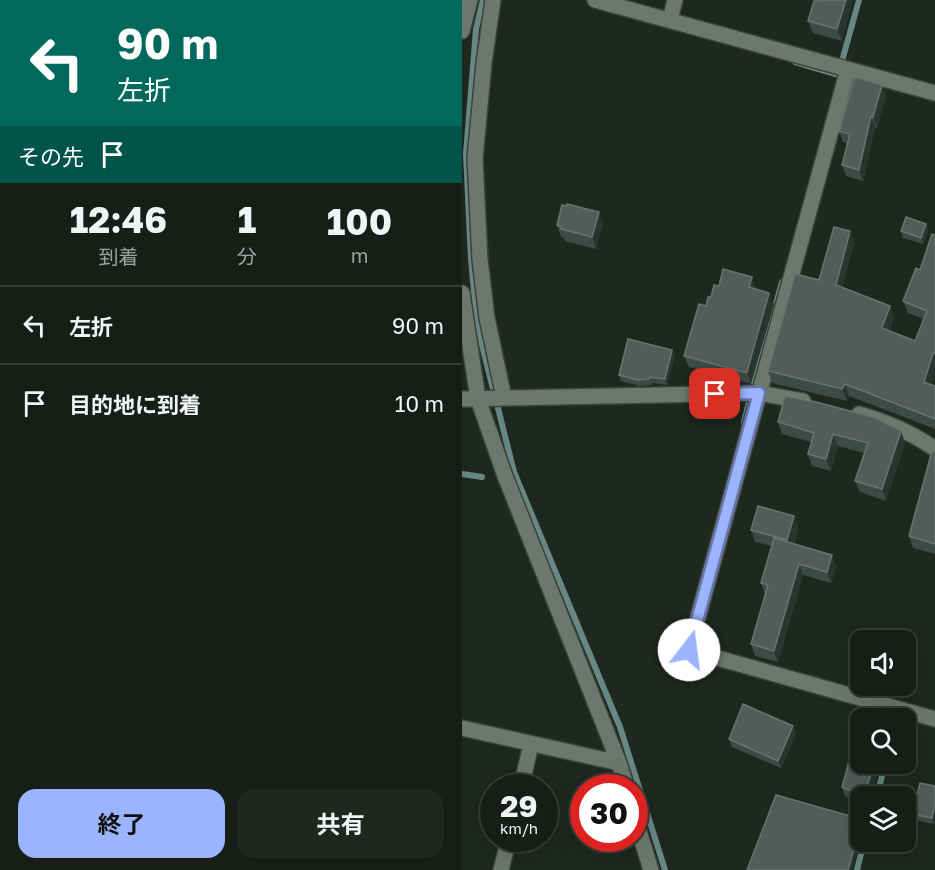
<!DOCTYPE html>
<html lang="ja">
<meta charset="utf-8">
<style>
body{margin:0;font-family:"Golos Text","Noto Sans JP",sans-serif;background:#1f2720;color:#f1f3f6;height:100vh;display:flex;flex-direction:column;font-size:22px;white-space:nowrap}
*{box-sizing:border-box;margin:0}
p{font-size:20px;color:#9ea2a1}
.icon{flex:none;width:33px;height:33px;fill:none;stroke:currentColor;stroke-width:2;stroke-linecap:round;stroke-linejoin:round}
.map{position:relative;flex:1;overflow:hidden}
.panel{display:flex;flex-direction:column;background:#161e17;width:462px}
.panel>*{flex:none}
.guide{background:#00695c;color:#fff;overflow:hidden}
.controls{position:absolute;left:388px;top:630px;display:grid;gap:12px}
.controls a{display:grid;place-items:center;width:66px;height:66px;border-radius:12px;background:#161e17;box-shadow:0 6px 24px #0002,0 0 0 2px #353c36;font-size:30px}
.speed{position:absolute;left:18px;top:774px;display:flex;gap:12px;font-size:30px;font-weight:700;text-align:center}
.speed>*{display:grid;place-content:center;width:78px;height:78px;border-radius:50%;background:#161e17;box-shadow:0 6px 24px #0002,0 0 0 2px #353c36;line-height:1}
.speed small{font-size:15px;font-weight:400}
.speed .limit{border:9px solid #d22;background:#fff;color:#111}
.pin{position:absolute;display:grid;place-items:center;width:51px;height:51px;color:#fff;margin:-26px;border-radius:12px;box-shadow:0 3px 9px #0006}
.me{position:absolute;width:66px;margin:-33px;rotate:15deg;stroke-linejoin:round;filter:drop-shadow(0 0 4px #0008)}
.turn{display:flex;align-items:center;gap:21px;height:126px;padding:0 18px;font-size:27px}
.turn .icon{width:78px;height:78px;stroke-width:2.5}
.turn b{display:block;font-size:42px;line-height:51px}
.then{display:flex;align-items:center;height:57px;padding:0 18px;background:#0003;gap:12px;font-size:22px}
.eta{display:flex;justify-content:space-evenly;align-items:center;height:102px;text-align:center}
.eta b{font-size:36px;font-weight:700;line-height:42px}
.button{display:flex;gap:12px;margin-top:auto;padding:12px 18px}
.button a{flex:1;height:69px;border-radius:18px;background:#9cb4fd;color:#111;font-size:24px;font-weight:700;line-height:69px;text-align:center}
.button a+a{background:#1f2720;color:#f1f3f6}
ul{padding:0;list-style:none}
li{display:flex;align-items:center;gap:18px;height:78px;padding:0 18px;border-top:2px solid #353c36}
li div{flex:1}
li b{display:block;font-size:22px}
li em{font-style:normal}
main{display:flex;flex:1;min-height:0}
.map>svg:first-child{display:block}
.lines{fill:none;stroke-linecap:round;stroke-linejoin:round}
.stream{stroke:#678684;stroke-width:6}
.minor-casing{stroke:#3a423a;stroke-width:18}
.minor{stroke:#6c786d;stroke-width:15}
.wall{fill:#3d4b46}
.shaded-wall{fill:#29362f}
.building{fill:#505d58;stroke:#68746f;stroke-width:1.5}
.route-casing{stroke:#6575a4;stroke-width:15}
.route{stroke:#9cb4fd;stroke-width:10}
</style>
<main>
<section class="panel">
<div class="guide">
<div class="turn"><svg class="icon" aria-label="left" viewBox="0 0 24 24"><path d="M17 20v-9H6M10 6l-5 5 5 5"/></svg><div><b>90 m</b>左折</div></div>
<div class="then">その先<svg class="icon" aria-label="arrive" viewBox="0 0 24 24"><path d="M6 21V4h12l-3 4 3 4H6"/></svg></div>
</div>
<div class="eta">
<div><b>12:46</b><p>到着</p></div>
<div><b>1</b><p>分</p></div>
<div><b>100</b><p>m</p></div>
</div>
<ul>
<li><svg class="icon" aria-label="left" viewBox="0 0 24 24"><path d="M17 20v-9H6M10 6l-5 5 5 5"/></svg><div><b>左折</b></div><em>90 m</em></li>
<li><svg class="icon" aria-label="arrive" viewBox="0 0 24 24"><path d="M6 21V4h12l-3 4 3 4H6"/></svg><div><b>目的地に到着</b></div><em>10 m</em></li>
</ul>
<div class="button"><a>終了</a><a>共有</a></div>
</section>
<div class="map">
<svg width="473" height="870" viewBox="0 0 473 870">
<rect width="100%" height="100%" fill="#1e281f"/>
<g class="lines">
<path class="stream" d="M21 0 14 29 4 154 9 259 15 325 31 389
M380 61 397 0
M333 62 377 75
M292 384 320 282
M36 408 52 472 158 727 203 870
M282 422 287 402
M0 474 20 477
M415 796 423 764
M395 870 402 842"/>
<g class="minor-casing">
<path id="minor" d="M31 0 22 63 13 158 18 260 25 318 42 398
M133 0 473 93
M208 20 213 0
M0 31 8 0
M386 69 227 650 473 719
M0 293 16 399 43 476 157 763 165 788
M0 399 297 393 341 401
M397 414C425 422 449 432 473 449
M0 728 157 763
M59 788 69 744
M172 815 189 870
M39 870 47 838"/>
</g>
<use href="#minor" class="minor"/>
</g>
<path class="wall" d="M356 0H391L380 41 351 33 346 21Z
M420 85 424 96 415 128 413 127 401 181 384 176 380 165 386 144 381 142 377 131Z
M141 224 134 249 103 241 102 238 99 237 95 225Z
M464 224 466 230 461 244 441 238 439 231Z
M388 231 392 243 380 287 428 306 432 318 427 331 453 341 462 319 446 313 441 301 458 270 473 235V373L469 385 473 386V429L387 396 385 401 310 383 306 371 357 280Z
M257 286 294 289 312 304 289 383H286L227 367 222 356 249 297Z
M210 350 213 356 205 385 190 383 189 385 178 386 159 381 157 375Z
M316 422 443 443 424 501 398 492 393 481 402 453 376 446 369 471 350 466 346 454 349 442 320 434Z
M473 453V554L451 548 447 536Z
M332 516 336 528 332 543 374 566 369 583 341 575 316 662 293 656 289 644 303 595 299 583 310 546 293 542 289 530Z
M396 716 399 764H415L412 772 414 777 409 796H399V803L383 796 380 787 393 742 390 735Z
M334 734 319 768 270 747 267 739Z
M458 783 472 824 452 820 450 814Z"/>
<path class="shaded-wall" d="M384 0H391L380 41 375 29Z
M420 85 424 96 415 128 411 117Z
M409 116 413 127 401 181 397 170Z
M137 212 141 224 134 249 130 237Z
M464 224 466 230 461 244 459 238Z
M388 231 392 243 378 296 374 285Z
M290 277 294 288 287 287Z
M307 293 312 304 289 383 285 372Z
M428 306 432 318 424 339 420 328Z
M210 350 213 356 205 385 203 379Z
M471 353 473 358V373L467 393 462 382Z
M383 384 387 396 385 401 380 389Z
M439 431 443 443 424 501 420 489Z
M371 434 376 446 369 471 364 459Z
M332 516 336 528 329 552 325 540Z
M370 555 374 566 369 583 365 572Z
M337 564 341 575 316 662 312 651Z
M331 726 334 734 319 768 316 761Z
M409 764H415L412 772 414 777 409 796H402Z
M473 803V819L472 824 470 818Z
M399 825V839L390 870H386Z"/>
<path class="building" d="M356 0H384L375 29 346 21 352 1H356Z
M393 77 420 85 411 117 409 116 397 170 380 165 388 134 377 131Z
M105 204 137 212 130 237 99 229 100 227 95 225 100 205 105 206Z
M444 217 464 224 459 238 439 231Z
M372 227 388 231 374 285 428 306 420 328 453 341 465 311 441 301 454 268 458 270 470 234 473 235V353H471L462 382 473 386V419L383 384 380 389 306 371 333 274 357 280Z
M261 269 290 277 287 287 307 293 285 372H282L222 356 237 304 244 306 246 297H249L252 285 257 286Z
M166 339 210 350 203 379 188 377 187 379 175 380 157 375Z
M323 396 354 402 411 417 439 431 420 489 393 481 406 443 371 434 364 459 346 454 352 433 316 422Z
M470 451 473 453V544L447 536Z
M296 506 332 516 325 540 289 530Z
M312 538 370 555 365 572 337 564 312 651 289 644 306 585 299 583Z
M281 704 331 726 316 761 267 739Z
M396 716 406 718H399V764H409L408 766 411 767 402 796 380 787 394 736 390 735Z
M458 783 473 786V803L470 818 450 814Z
M314 795 399 819V825L386 870H285Z"/>
<g class="lines">
<g class="route-casing">
<path id="route" d="M227 650 297 393 253 394"/>
</g>
<use href="#route" class="route"/>
</g>
</svg>
<div class="controls">
<a><svg class="icon" aria-label="sound" viewBox="0 0 24 24"><path d="M4 9h4l5-4v14l-5-4H4zM17 9q2 3 0 6"/></svg></a>
<a><svg class="icon" aria-label="search" viewBox="0 0 24 24"><circle cx="10" cy="10" r="6"/><path d="M15 15l6 6"/></svg></a>
<a><svg class="icon" aria-label="layers" viewBox="0 0 24 24"><path d="M12 4l9 5-9 5-9-5zM3 14l9 5 9-5"/></svg></a>
</div>
<div class="speed"><div>29<small>km/h</small></div><div class="limit">30</div></div>
<div class="pin" style="left:253px;top:394px;background:#d93025"><svg class="icon" aria-label="arrive" viewBox="0 0 24 24"><path d="M6 21V4h12l-3 4 3 4H6"/></svg></div>
<svg class="me" style="left:227px;top:650px" viewBox="-20 -20 40 40"><circle r="19" fill="#fff"/><path d="M0-13L10 11 0 6-10 11z" fill="#9cb4fd"/></svg>
</div>
</main>
